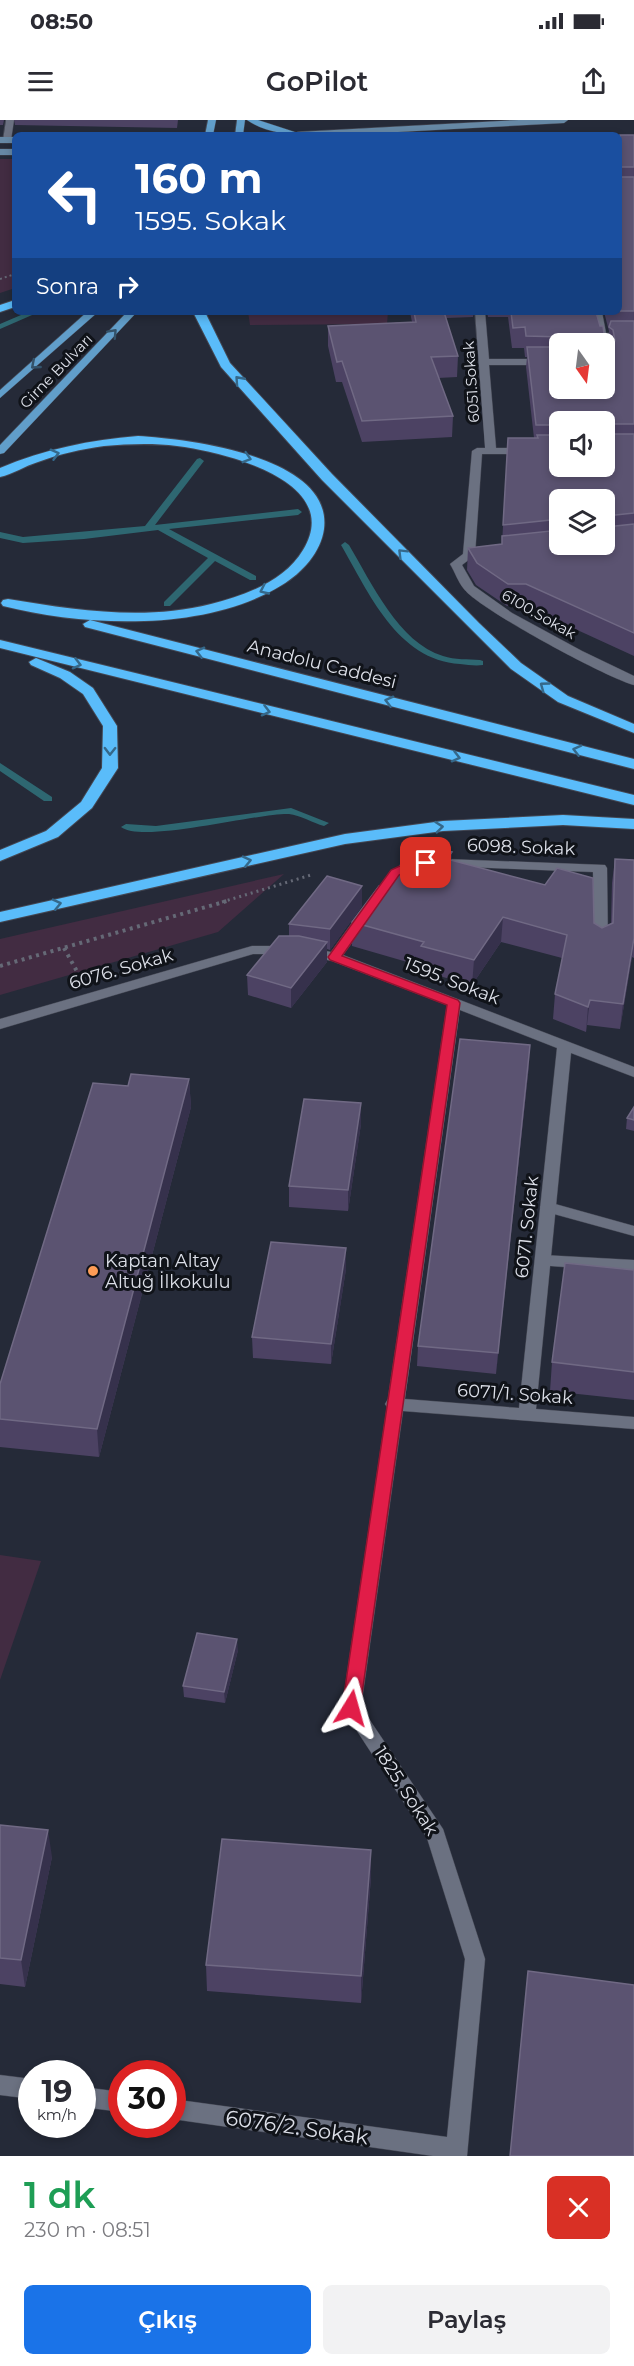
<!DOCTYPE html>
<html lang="tr">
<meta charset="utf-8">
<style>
body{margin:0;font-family:Montserrat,sans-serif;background:#f2f2f3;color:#2b2b33;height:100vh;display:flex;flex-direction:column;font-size:22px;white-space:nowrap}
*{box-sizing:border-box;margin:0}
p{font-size:20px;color:#7c7c81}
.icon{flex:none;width:33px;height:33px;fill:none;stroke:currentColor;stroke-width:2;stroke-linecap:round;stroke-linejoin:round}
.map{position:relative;height:2036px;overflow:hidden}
.panel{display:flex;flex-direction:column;background:#fff;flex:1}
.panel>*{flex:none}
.guide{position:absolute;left:12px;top:12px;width:610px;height:183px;border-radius:9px;box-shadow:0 3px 9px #0003;background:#1a4fa0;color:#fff;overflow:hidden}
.needle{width:39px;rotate:166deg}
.buttons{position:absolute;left:549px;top:213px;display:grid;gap:12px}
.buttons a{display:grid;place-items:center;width:66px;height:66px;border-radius:9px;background:#fff;box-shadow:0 3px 9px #0003;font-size:30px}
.speed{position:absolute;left:18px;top:1940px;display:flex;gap:12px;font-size:30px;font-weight:700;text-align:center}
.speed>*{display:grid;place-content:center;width:78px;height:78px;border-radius:50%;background:#fff;box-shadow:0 3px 9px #0003;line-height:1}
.speed small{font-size:15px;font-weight:400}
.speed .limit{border:9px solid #d22;background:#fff;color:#111}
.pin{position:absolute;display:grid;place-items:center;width:51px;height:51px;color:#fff;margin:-26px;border-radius:12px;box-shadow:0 3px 9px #0006}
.me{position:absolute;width:66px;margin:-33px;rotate:8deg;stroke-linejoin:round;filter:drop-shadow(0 0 4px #0008)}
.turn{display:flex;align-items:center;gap:21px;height:126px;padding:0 24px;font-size:27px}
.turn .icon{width:78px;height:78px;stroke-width:2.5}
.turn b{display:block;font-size:42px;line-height:51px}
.then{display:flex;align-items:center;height:57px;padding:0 24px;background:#0003;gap:12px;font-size:22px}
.round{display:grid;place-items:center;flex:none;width:63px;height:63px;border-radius:9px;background:#f2f2f3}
.head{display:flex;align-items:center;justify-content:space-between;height:102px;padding:0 24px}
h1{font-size:36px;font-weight:600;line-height:45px;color:#1e9e55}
.cta{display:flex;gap:12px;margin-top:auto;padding:12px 24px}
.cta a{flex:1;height:69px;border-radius:9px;background:#1a73e8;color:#fff;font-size:24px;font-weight:600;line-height:69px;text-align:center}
.cta a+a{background:#f2f2f3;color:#2b2b33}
.status{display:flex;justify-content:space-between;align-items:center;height:42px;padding:0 30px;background:#fff;direction:ltr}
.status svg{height:16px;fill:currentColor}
header{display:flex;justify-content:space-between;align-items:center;height:78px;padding:0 24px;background:#fff;font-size:27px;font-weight:600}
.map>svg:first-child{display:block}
.green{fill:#422c42}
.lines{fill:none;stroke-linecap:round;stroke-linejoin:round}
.stream{fill:#2e6771;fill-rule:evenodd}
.lane-casing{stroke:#444753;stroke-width:1}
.street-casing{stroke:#444753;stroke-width:1}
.secondary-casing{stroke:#444753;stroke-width:1}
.primary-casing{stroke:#444753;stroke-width:1}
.highway-casing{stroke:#444753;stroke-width:2}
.path-far2{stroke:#656976;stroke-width:2;stroke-dasharray:2 3;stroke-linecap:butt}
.path-far1{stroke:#656976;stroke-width:3;stroke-dasharray:2 4;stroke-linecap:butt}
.path{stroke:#656976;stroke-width:4;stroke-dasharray:3 4.5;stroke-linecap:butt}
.lane{fill:#6b7181;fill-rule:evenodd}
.street{fill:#6b7181;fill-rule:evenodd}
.secondary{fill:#6688a5;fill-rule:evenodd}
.primary{fill:#619eca;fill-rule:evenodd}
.highway{fill:#5abcfa;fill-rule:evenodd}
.wall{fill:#4c4263;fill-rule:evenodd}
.shaded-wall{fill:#36314c}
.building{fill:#5b5371;stroke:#706984;stroke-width:1.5}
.oneway{stroke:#345269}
.oneway2{stroke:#35688a}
.route{fill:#e11d48;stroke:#92132f;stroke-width:1.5}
.poi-dot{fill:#fd9c56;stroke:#101319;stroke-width:2}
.labels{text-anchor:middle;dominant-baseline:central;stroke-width:6;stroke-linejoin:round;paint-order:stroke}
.far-street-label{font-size:15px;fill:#dcdfe8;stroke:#101319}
.street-label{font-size:18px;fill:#dcdfe8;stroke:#101319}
.poi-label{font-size:18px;fill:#dcdfe8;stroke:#101319;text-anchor:start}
.near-street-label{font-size:21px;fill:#dcdfe8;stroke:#101319}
</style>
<div class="status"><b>08:50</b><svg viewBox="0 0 49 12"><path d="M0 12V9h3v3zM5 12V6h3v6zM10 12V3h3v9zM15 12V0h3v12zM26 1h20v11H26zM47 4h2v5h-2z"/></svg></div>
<header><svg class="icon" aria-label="menu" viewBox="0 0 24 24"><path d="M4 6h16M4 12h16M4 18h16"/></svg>GoPilot<svg class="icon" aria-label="share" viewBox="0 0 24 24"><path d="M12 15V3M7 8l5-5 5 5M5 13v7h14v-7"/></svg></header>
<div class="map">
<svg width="634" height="2036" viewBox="0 0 634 2036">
<rect width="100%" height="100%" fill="#252a38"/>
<path class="green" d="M0 39H15V168L0 173Z
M248 192H388L387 204 250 205Z
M284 754 218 812 0 875V819Z
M0 1435 41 1441 0 1560Z"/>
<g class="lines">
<path class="stream" d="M28 192H39L0 209V204Z
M200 338 204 341 155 405 298 389 302 392 298 395 169 409 256 456V460H250L215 441 170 486H164V482L208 438 158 410 84 419 23 423 0 418V412L23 417 145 406 197 339Z
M345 422 349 425C371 462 399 523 443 536 455 540 468 539 480 540L483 541V545C476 546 468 545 460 544 397 540 369 473 341 425Z
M0 643 52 677V681H44L0 651Z
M291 688 329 703 324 706C313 703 300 695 289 694 256 693 143 724 121 707L126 704 156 706Z"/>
<g class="lane-casing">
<path id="lane" d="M548 1082 634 1106V1116L543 1091 540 1087 543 1083Z
M543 1135 634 1140V1152L537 1145 535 1141 537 1137Z"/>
</g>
<g class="street-casing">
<path id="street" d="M6 0H14L11 20 7 23 3 20Z
M475 192H485L489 239H560V245H489L496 328H560V334H482L475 435 462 445 474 466 512 493 582 531 634 556V565C607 558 479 489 464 469 458 462 455 452 450 444L463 434 472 331 477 328H485Z
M592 192H602L606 213H634V219H607L608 224 604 227V224H598Z
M445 739 605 745 607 748 608 826 601 830 594 826 593 752 440 746 438 743Z
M364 792 371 796 343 835 634 947V957L571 933 536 1289 634 1297V1309L403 1291 361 1587 443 1709 485 1839 467 2036H433L172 1999V1979L447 2017 465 1839 427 1718 342 1588 387 1287 385 1284 388 1279 447 885 332 841 299 834H253L0 909V899L252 826H299L331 832 359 793ZM460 890 557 928 519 1288 405 1279Z
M0 1955 32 1959V1979L0 1975Z
M82 1967 122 1972V1992L82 1987Z"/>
</g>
<g class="secondary-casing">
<path id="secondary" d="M519 0H568L564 3 342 15H293L297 12Z
M0 17H15V23H0Z
M0 29H15V35H0Z"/>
</g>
<g class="primary-casing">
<path id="primary" d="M208 0H216L213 15H205Z
M237 0H245L243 15H235Z
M247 0H258L304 15C286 15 262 11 247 0Z
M87 192H98L0 278V270Z
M127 192H137L4 333 0 334V325Z"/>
</g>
<g class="highway-casing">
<path id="highway" d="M15 180V187L0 192V185Z
M193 192H205L230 243 332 354 479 503 521 543 568 576 634 604V613L558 582 511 549 322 360 221 247Z
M138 316C188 319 333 336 324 409 321 432 302 453 282 465 206 512 87 507 3 486L1 483 3 480 8 479C75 490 144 501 211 484 244 476 285 461 303 430 345 361 224 332 177 326 153 323 128 324 104 326 82 329 59 334 38 342 25 346 13 354 0 357V348C45 329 90 320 138 316Z
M90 500 634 639V649L85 507 83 504Z
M0 520 634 675V685L0 528Z
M36 538 70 552 93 568 117 606 118 648 92 688 58 717 0 741V730L46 711 81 682 102 648 103 606 83 574 60 558 31 545 29 542Z
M563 695 634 699V709L563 705 443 711 345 724 0 802V792L345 714 443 701Z"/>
</g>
<path class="path-far2" d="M0 159 15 154"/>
<path class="path-far1" d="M222 782 311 755"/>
<path class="path" d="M64 828 79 855
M0 846 227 781"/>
<use href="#lane" class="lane"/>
<use href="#street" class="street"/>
<use href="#secondary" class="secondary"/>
<use href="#primary" class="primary"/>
<use href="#highway" class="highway"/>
</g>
<path class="wall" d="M0 0H4L3 5H0Z
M14 0H178L177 8 15 5Z
M620 15H634V536L525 486H507L476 465 467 450 468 428 502 424 508 318H534L526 247 527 237H525L524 228H512L508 197H488L487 192H596L605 223 608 224 609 211 604 192H620ZM560 224H604L560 268ZM560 302 604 346H560ZM560 380H604V424H560Z
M410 192H474L473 197 446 198 458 236 457 257 438 258 453 296 452 317 362 322 342 262H336L328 226V206L412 202Z
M452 732 451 740 594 803 602 808 611 803 612 763 615 739 634 740V838L632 837 620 909 587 905 586 912 553 899 555 874 562 838 501 822 472 865 421 851V846L352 826V802L384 767Z
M362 786 330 830 327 829V842L291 888 248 875 247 855 289 816V804Z
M529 945 496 1254 417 1246 418 1226Z
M189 959 191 987 99 1337 0 1327V1264Z
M634 987V1011L626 1009 627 998Z
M361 1004 348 1091 289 1087V1066Z
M346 1149 331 1244 253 1238 252 1217Z
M634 1150V1280L550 1271 552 1242Z
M238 1530 225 1583 184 1577 183 1566Z
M0 1705 52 1737 25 1867 0 1864Z
M371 1757 361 1883 207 1871 206 1845Z"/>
<path class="shaded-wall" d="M452 732 451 757 447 739Z
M362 766V786L330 830V809Z
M503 797 501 822 472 865 474 840Z
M634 818 632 837 620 909 623 884Z
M327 822V842L291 888V868Z
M590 880 587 905 586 912 588 887Z
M530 925 529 945 496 1254 498 1233Z
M189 959 191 987 99 1337 97 1309Z
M361 983V1004L348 1091V1070Z
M346 1128V1149L331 1244V1224Z
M237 1519 238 1530 225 1583 224 1572Z
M48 1710 52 1737 25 1867 21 1840Z
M371 1730V1757L361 1883V1856Z"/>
<path class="building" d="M620 15H634V47H620V57H634V191H620Z
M414 192H444L458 236 431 237 453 296 362 301 342 241 337 242 328 206 416 202Z
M511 192H596L600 206H603L605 223 609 225 615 221 613 210 609 207 611 201H634V304H606L604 305V302H560V305H536L527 227H560V268H604V224H564L563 217 526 216 525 207 513 208Z
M604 314H634V393L606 396 604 397V380H560V399L503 405 508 318H538L537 315H560V346H604Z
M634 404V513L526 464H508L477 443 468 428 502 424V416L560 410V424H604V406L606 407Z
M426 725 452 732 447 739 545 765 557 748 593 758 594 803 602 808 613 803 615 739 634 740V818L623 884 590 880 588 887 555 874 567 815 503 797 474 840 421 826 424 822 352 802 379 766 384 767 414 727Z
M327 756 362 766 330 809 289 804Z
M279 816H299L327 822 291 868 247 855Z
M460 919 530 925 498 1233 418 1226Z
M131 954 189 959 97 1309 0 1299V1264L93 963 128 966Z
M304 979 361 983 348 1070 289 1066Z
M634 987V1000L627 998Z
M271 1122 346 1128 331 1224 252 1217Z
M565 1143 634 1150V1252L552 1242Z
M197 1513 237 1519 224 1572 183 1566Z
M0 1705 48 1710 21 1840 0 1838Z
M222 1719 371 1730 361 1856 206 1845Z
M528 1851 634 1865V2036H510Z"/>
<defs><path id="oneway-chevron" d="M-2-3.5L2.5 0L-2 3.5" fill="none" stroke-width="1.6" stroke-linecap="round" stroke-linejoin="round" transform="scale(1.5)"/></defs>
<g class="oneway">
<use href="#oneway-chevron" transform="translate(113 213) rotate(-47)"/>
<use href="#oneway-chevron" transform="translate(35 245) rotate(139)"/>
</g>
<g class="oneway2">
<use href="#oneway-chevron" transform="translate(239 260) rotate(-132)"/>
<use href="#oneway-chevron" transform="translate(55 334) rotate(-15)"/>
<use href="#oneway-chevron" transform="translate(247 338) rotate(17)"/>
<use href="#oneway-chevron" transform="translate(402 433) rotate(-135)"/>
<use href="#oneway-chevron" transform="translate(264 470) rotate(155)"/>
<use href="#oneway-chevron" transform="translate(200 532) rotate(-166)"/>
<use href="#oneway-chevron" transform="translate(77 544) rotate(14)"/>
<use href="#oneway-chevron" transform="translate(544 566) rotate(-144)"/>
<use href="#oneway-chevron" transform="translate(389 581) rotate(-166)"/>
<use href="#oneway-chevron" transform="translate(266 591) rotate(14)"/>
<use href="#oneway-chevron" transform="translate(577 630) rotate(-166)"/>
<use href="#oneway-chevron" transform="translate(110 631) rotate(91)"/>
<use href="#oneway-chevron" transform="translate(456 637) rotate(14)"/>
<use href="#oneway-chevron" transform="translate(439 707) rotate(-6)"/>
<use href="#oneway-chevron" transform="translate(247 741) rotate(-13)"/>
<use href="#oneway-chevron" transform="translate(57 784) rotate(-13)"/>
</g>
<path class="route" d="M426 739 430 740V745L412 749 399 755 342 836 458 880 460 883 360 1588 357 1593 351 1595 345 1593 342 1588 447 885 330 840 328 837 391 750 404 744Z"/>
<circle class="poi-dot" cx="93" cy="1151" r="6"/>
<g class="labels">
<g class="far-street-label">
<text transform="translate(56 251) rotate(-46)">Girne Bulvarı</text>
<text transform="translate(471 262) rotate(-94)">6051.Sokak</text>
<text transform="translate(539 494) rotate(30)">6100.Sokak</text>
</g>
<g class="street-label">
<text transform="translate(322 544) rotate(14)">Anadolu Caddesi</text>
<text transform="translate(521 727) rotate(2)">6098. Sokak</text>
<text transform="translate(121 849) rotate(-16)">6076. Sokak</text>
<text transform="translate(452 861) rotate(21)">1595. Sokak</text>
<text transform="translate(527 1107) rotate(-84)">6071. Sokak</text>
<text transform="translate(515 1274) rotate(4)">6071/1. Sokak</text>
<text transform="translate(406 1671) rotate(57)">1825. Sokak</text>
</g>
<g class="poi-label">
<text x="105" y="1141">Kaptan Altay<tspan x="105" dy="21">Altuğ İlkokulu</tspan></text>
</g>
<g class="near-street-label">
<text transform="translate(297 2007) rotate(8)">6076/2. Sokak</text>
</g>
</g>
</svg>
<div class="buttons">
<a><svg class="needle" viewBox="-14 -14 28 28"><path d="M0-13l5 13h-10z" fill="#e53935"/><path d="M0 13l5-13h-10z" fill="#7c7c81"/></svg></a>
<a><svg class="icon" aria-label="sound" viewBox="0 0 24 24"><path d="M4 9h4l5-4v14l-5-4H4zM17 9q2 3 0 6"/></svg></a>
<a><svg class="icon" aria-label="layers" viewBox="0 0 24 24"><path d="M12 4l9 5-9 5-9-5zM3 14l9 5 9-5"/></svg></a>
</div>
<div class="speed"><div>19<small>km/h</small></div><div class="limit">30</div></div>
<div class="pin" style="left:426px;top:743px;background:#d93025"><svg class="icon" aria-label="arrive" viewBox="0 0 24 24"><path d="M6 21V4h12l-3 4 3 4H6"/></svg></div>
<svg class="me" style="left:351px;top:1588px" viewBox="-20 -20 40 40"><path d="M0-17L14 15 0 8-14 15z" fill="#e11d48" stroke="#fff" stroke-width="4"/></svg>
<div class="guide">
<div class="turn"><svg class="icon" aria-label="left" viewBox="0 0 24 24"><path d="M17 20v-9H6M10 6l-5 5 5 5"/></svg><div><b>160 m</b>1595. Sokak</div></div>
<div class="then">Sonra<svg class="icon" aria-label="right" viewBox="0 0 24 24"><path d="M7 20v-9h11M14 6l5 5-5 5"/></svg></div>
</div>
</div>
<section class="panel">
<div class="head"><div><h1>1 dk</h1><p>230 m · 08:51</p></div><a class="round" style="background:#d93025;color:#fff"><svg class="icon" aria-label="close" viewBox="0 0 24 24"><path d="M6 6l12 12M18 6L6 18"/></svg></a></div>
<div class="cta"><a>Çıkış</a><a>Paylaş</a></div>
</section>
